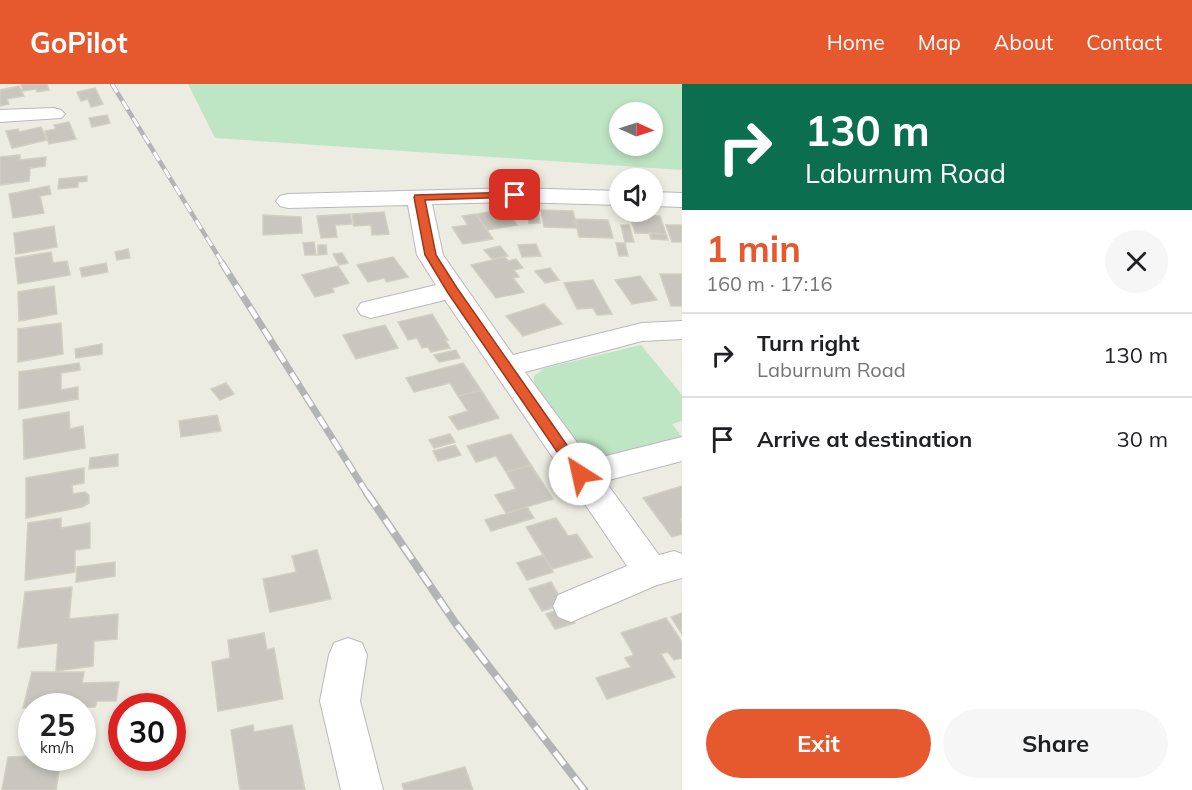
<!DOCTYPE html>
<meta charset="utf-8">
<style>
body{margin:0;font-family:Mulish,sans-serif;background:#f6f6f6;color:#202124;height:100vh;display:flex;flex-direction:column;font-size:22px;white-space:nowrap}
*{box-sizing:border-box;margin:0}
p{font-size:20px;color:#757577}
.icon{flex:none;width:33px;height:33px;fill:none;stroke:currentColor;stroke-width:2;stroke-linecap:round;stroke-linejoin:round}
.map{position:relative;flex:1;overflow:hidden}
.side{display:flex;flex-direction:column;background:#fff;width:510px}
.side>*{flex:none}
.top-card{background:#0b6e4f;color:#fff;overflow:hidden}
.needle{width:39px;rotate:93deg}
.controls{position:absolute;left:609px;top:18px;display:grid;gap:12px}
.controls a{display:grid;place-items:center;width:54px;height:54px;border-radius:50%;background:#fff;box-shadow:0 3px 9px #0003;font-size:30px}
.speed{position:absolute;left:18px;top:609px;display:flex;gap:12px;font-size:30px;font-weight:700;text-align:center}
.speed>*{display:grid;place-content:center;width:78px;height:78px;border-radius:50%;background:#fff;box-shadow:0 3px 9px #0003;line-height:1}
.speed small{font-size:15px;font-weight:400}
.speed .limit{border:9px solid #d22;background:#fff;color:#111}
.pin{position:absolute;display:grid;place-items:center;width:51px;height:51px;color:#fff;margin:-26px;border-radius:12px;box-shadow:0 3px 9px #0006}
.me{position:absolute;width:66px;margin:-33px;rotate:325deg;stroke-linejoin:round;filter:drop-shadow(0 0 4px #0008)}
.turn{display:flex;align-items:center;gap:21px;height:126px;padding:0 24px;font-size:27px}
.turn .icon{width:78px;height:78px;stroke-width:2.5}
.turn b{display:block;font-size:42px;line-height:51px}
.round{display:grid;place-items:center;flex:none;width:63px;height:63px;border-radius:32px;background:#f6f6f6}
.summary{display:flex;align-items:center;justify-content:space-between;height:102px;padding:0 24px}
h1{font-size:36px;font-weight:700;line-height:45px;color:#e6592e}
.cta{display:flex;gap:12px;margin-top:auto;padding:12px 24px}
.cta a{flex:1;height:69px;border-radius:36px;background:#e6592e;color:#fff;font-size:24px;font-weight:700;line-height:69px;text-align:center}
.cta a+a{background:#f6f6f6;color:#202124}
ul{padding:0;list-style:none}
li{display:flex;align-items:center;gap:18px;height:84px;padding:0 24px;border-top:2px solid #e0e0e0}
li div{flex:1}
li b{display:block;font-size:22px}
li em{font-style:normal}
header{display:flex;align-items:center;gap:36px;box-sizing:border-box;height:84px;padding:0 30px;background:#e6592e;color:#fff}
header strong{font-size:28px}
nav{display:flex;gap:33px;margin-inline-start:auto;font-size:21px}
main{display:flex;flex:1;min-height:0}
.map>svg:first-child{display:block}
.green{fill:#bee5c4;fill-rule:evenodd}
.building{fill:#c8c6bf;stroke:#d1cfc0;stroke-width:1.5}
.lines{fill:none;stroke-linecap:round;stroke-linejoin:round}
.minor-casing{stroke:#b7b9be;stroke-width:2}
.minor{fill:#fff;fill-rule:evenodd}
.rail-far2-casing{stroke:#b3b4b4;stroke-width:4.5}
.rail-far1-casing{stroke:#b3b4b4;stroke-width:7}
.rail-casing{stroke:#b3b4b4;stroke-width:8}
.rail-far2{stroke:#fff;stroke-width:3;stroke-dasharray:10;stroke-linecap:butt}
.rail-far1{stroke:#fff;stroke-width:4.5;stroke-dasharray:13;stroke-linecap:butt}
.rail{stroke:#fff;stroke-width:5;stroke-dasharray:16;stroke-linecap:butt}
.route{fill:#e6592e;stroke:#963a1e;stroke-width:1.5}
</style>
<header>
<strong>GoPilot</strong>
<nav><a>Home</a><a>Map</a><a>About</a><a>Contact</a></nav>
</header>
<main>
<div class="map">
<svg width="682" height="706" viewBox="0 0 682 706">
<rect width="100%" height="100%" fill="#edece2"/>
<path class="green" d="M188 0H682V86L215 54ZM620 28H652V62H620Z
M641 261 682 311V337L672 340 682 353 599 377H584L533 308 534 292 545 284Z"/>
<path class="building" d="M21 0H47L49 6 37 8 36 5 23 7Z
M19 2 24 12 7 15 9 20 0 22V6Z
M95 4 103 20 91 23 88 15 81 17 77 8Z
M107 31 110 39 92 43 89 34Z
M69 38 76 55 49 60 45 47 56 45 54 41Z
M41 43 47 56 12 64 6 47 18 45 19 48Z
M20 71V76L46 73 45 82 30 84 29 97 0 101V73Z
M87 92V97L78 98V103L58 105 59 95Z
M49 102 51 110 40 112 44 129 13 134 9 110Z
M506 125 517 141 487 146 476 130Z
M541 126 573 127 577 144 544 143Z
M384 128 389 150 372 151 371 141 354 142 352 130Z
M528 128H538L540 139H529Z
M350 130 352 140 335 141 337 153 321 154 317 132Z
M476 130 493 155 463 160 452 143 468 141 462 132Z
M263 131 301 133 302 149 263 151Z
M630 131 660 132 666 150 635 149Z
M575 135 608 136 613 154 579 153Z
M621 141H629L634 158H625Z
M666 141H682V158H672Z
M54 142 57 163 16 170 14 149Z
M649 149 666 150 668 156 651 155Z
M314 158 316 171H305L303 159Z
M616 159H625L628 172H619Z
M536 160 541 172 522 173 518 161Z
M318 161H326L327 170 318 171Z
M500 162 508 172 492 175 484 166Z
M128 165 130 174 117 176 115 168Z
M51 168 53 179 67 177 70 191 18 200 15 174Z
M342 169 348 179 339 181 333 170Z
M393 173 408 193 387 198 384 194 368 198 357 181Z
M505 173 508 177 516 175 523 184 514 186 519 193 513 194 524 208 496 214 471 181Z
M106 179 108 188 82 193 80 184Z
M338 182 349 199 332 204 334 208 315 213 302 191Z
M550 184 559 196 545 199 535 187Z
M660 190H682V222H671Z
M640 192 657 216 632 220 615 196Z
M593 196 612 230 597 231 593 224 577 225 564 199Z
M54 202 57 230 19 237 18 208Z
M544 220 562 240 523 252 506 232Z
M432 230 448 256H445L450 264 431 268 428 263 422 264 417 254 408 256 398 238Z
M61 239 63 270 18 278V245Z
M385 241 398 264 356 275 343 251Z
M102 260V270L76 274 75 265Z
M456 266 460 274 439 278 434 271Z
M79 279 80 286 61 289V306L78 303V315L19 325V288Z
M463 279 481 306 458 312 450 299 414 308 406 294Z
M226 299 234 310 220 316 211 305Z
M481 306 499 334 458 346 449 333 468 327 458 312Z
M69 328 70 345 83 342 85 364 24 375 23 336Z
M217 331 221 347 181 353 179 337Z
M450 350 455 358 434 364 429 356Z
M511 350 531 381 506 388 496 372 476 378 467 362Z
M455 361 461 371 438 377 433 367Z
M118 370V382L89 385 90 374Z
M531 381 553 415 506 429 495 411 516 405 506 388Z
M84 384V399L72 401 73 410 85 408 89 411V419L82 423 26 434V394Z
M682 402V434L680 435 682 438V450L672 453 643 414Z
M527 423 534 434 491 447 485 436Z
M61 434V444L90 439V464L75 466V488L25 496 28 439Z
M556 434 568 452 577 450 592 473 552 485 526 443Z
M317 466 331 515 270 528 263 495 296 488 292 472Z
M543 471 553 488 527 496 517 479Z
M115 478V492L76 498 77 483Z
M551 498 564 520 542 527 529 505Z
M72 503 69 535 118 530 117 555 94 557 93 582 56 587 58 559 18 564 25 508Z
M566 523 575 539 555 545 546 530Z
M682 529V550L671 533Z
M666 534 682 558V574L674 576 668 568 661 570 675 593 607 615 596 594 631 583 625 574 634 571 621 549Z
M264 549 267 566 274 564 283 615 218 627 212 578 230 574 228 556Z
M32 588H84L82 599 119 598 116 617H97L95 623 23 624Z
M253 641 254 648 292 641 305 706H240L231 646Z
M32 672 61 674 56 706H2L8 673Z
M465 683 473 706H404L402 700Z"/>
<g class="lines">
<g class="minor-casing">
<path id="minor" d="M54 24 61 26 65 30 61 34 0 38V26Z
M515 104 620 107V121L515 118 432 120 443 171 513 271 642 239 682 237V255L642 257 525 288 590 376 682 353V377L605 397 659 471 674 467 682 470V494L657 501 571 538 558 533 553 522 558 511 627 482 572 401 568 400 564 390 445 216 371 234 361 231 357 225 361 219 436 201 417 171 408 121 288 124 280 122 276 117 280 112 288 110Z
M652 108 682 109V123L652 122Z
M348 554 362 559 367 571 360 617 383 706H341L320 617 329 571 334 559Z"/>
</g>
<use href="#minor" class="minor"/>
<g class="rail-far2-casing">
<path id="rail-far2" d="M112 0 223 180"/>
</g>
<g class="rail-far1-casing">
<path id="rail-far1" d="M222 179 368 411"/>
</g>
<g class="rail-casing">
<path id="rail" d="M367 409 456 540 584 706"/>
</g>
<use href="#rail-far2" class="rail-far2"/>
<use href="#rail-far1" class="rail-far1"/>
<use href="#rail" class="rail"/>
</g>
<path class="route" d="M515 108 520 111 519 113 425 116 436 171 457 204 585 387 587 390 580 396 575 394 448 209 425 171 414 113 415 111Z"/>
</svg>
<div class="controls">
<a><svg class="needle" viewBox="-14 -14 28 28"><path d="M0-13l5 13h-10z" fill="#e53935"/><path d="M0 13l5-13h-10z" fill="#757577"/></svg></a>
<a><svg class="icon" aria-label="sound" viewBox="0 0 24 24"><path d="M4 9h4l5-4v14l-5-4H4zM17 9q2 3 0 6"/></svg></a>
</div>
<div class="speed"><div>25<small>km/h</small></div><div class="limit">30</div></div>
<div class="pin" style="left:515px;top:111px;background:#d93025"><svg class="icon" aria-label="arrive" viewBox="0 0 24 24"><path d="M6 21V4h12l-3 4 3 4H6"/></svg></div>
<svg class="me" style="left:580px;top:390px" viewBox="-20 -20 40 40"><circle r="19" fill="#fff"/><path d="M0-13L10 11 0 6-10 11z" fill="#e6592e"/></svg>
</div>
<section class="side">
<div class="top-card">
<div class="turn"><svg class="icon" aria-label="right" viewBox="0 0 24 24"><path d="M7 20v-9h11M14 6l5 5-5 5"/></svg><div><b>130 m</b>Laburnum Road</div></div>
</div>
<div class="summary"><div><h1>1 min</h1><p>160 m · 17:16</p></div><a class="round"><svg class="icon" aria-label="close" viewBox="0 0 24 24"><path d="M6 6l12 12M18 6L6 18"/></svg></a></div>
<ul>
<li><svg class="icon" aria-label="right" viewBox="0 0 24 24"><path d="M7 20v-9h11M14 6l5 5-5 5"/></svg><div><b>Turn right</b><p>Laburnum Road</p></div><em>130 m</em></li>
<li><svg class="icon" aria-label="arrive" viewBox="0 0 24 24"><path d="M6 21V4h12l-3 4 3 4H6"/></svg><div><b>Arrive at destination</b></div><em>30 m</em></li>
</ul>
<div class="cta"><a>Exit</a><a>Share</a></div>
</section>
</main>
